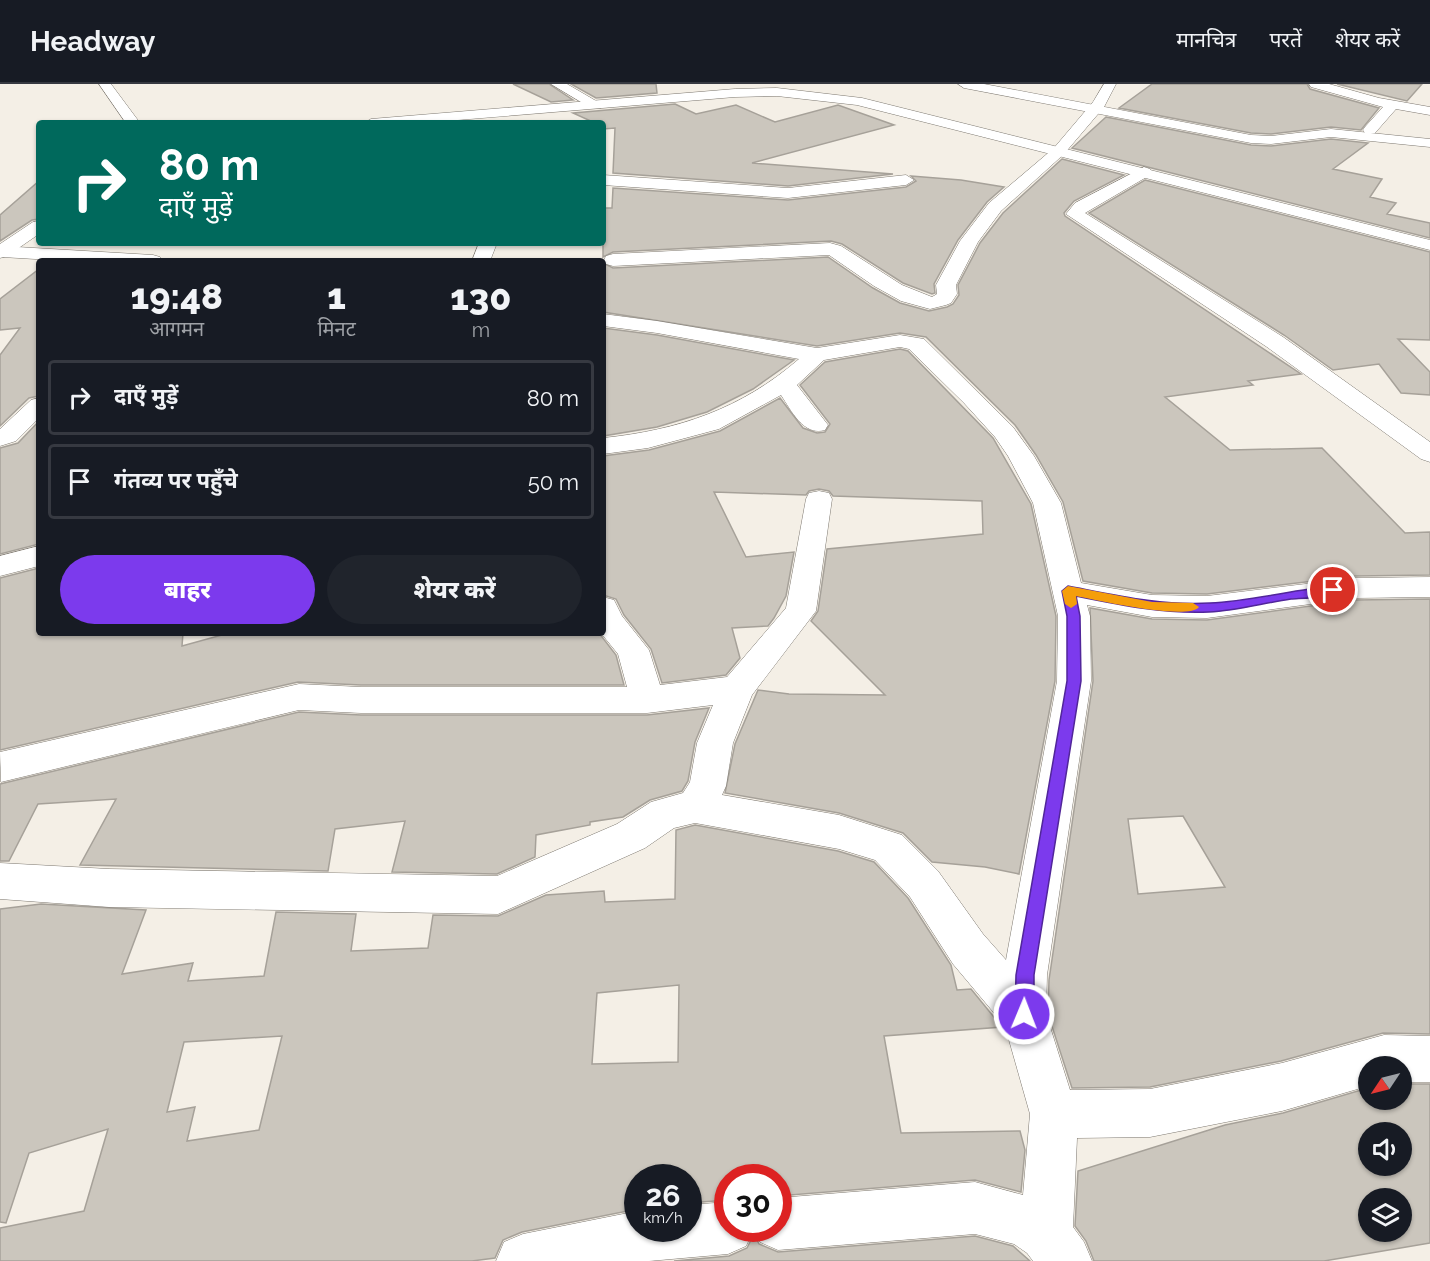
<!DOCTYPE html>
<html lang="hi">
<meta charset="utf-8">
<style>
body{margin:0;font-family:Raleway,"Noto Sans Devanagari",sans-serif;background:#20242c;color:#f1f3f6;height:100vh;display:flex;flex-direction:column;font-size:22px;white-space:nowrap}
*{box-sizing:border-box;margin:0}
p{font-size:20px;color:#9ea1a6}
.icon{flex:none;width:33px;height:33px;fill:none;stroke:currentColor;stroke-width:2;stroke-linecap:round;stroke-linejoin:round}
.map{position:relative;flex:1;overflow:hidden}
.side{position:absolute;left:36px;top:174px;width:570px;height:378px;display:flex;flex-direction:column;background:#171b24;border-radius:6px;box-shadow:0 2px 4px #0004}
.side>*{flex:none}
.guide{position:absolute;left:36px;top:36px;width:570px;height:126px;border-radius:6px;box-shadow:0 2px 4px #0004;background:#00695c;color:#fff;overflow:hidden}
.needle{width:39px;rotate:235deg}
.controls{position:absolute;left:1358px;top:972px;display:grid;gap:12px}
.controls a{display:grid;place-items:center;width:54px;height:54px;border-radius:50%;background:#171b24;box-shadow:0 2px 4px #0004;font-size:30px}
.speed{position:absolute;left:624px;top:1080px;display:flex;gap:12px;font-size:30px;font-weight:700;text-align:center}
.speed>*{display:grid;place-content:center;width:78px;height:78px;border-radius:50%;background:#171b24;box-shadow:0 2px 4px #0004;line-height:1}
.speed small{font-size:15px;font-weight:400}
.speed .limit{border:9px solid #d22;background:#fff;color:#111}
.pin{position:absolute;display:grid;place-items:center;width:51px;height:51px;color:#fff;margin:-26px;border:3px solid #fff;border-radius:50%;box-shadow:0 2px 6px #0007}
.me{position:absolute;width:66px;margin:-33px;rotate:1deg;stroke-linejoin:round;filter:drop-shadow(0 0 4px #0008)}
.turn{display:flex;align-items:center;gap:21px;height:126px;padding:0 24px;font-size:27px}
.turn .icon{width:78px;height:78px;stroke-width:2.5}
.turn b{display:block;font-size:42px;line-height:51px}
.eta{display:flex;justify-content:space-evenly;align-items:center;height:102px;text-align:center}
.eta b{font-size:36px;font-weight:800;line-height:42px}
.cta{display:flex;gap:12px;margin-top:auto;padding:12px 24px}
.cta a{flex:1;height:69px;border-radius:36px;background:#7c3aed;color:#fff;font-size:24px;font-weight:800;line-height:69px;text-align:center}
.cta a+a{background:#20242c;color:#f1f3f6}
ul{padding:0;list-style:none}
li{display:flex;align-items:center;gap:18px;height:75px;margin:0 12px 9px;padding:0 12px;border:3px solid #363941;border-radius:6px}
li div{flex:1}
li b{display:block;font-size:22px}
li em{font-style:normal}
header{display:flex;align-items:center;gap:36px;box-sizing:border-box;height:84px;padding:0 30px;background:#171b24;border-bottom:2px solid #363941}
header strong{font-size:28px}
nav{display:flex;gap:33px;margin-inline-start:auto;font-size:21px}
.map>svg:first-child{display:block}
.building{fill:#cbc6bd;stroke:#a6a199;stroke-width:1.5;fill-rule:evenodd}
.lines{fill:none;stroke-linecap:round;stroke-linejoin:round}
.street-casing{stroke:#7d7870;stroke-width:1}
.secondary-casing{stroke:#7d7870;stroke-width:1}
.street{fill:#fff;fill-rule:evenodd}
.secondary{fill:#fff;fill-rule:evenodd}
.route{fill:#7c3aed;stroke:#51269a;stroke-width:1.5}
.slow{fill:#f59e0b}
</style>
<header>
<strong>Headway</strong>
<nav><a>मानचित्र</a><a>परतें</a><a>शेयर करें</a></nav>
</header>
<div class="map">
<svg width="1430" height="1177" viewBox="0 0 1430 1177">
<rect width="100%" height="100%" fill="#f4efe6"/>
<path class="building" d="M513 0H549L573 16 551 18Z
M571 0H656L657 9 596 14Z
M1152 0H1307L1310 5 1379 24 1361 46 1331 43 1271 50 1251 49 1119 24Z
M1337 0H1422L1407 17Z
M675 20 696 30 736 21 775 38 838 21 894 41 752 79 893 90 788 102 613 89 615 44 603 45V39H595L573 29Z
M1106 33 1251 61 1271 62 1331 55 1368 59 1333 85 1382 95 1370 113 1396 119 1387 130 1430 139V154L1072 64Z
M1062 75 1124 91 1074 117 1064 129 1065 132 1301 290 1248 297 1253 301 1165 313 1230 366 1322 364 1405 449 1430 448V491L1355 492 1207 510 1152 509 1083 497 1063 418 1036 371 1015 341 926 253 900 249 817 262 603 228V179L613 184 828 173 873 204 900 219 929 227 947 223 953 220 959 211 958 201 980 159 1003 129Z
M911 92 961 96 1004 103 987 118 958 156 934 200 935 209 932 210 903 199 842 160 831 157 613 168 603 173V124H612L613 104 788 116 906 103 916 97Z
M1145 96 1430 168V256L1398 255 1430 288V311L1401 309 1379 280 1333 286 1284 251 1089 129Z
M39 97V135L32 136 0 157V131Z
M39 185V312L29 314 0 342V271L20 244 0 246V215Z
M603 244 657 251 794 276 753 305 707 328 657 343 603 352Z
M900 265 908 267 993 354 1031 420 1056 532 1055 597 1019 790 985 783 932 778 903 749 839 729 725 709 735 660 758 606 789 610 885 611 811 537 818 527 827 465 983 450 982 417 833 412 829 407 819 405 809 407 806 411 714 408 746 473 794 468 786 512 774 534 768 542 732 544 740 574 726 591 662 599 651 565 624 531 616 515 603 511V372L649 366 720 347 780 314 803 344 817 349 825 348 830 340 800 301 825 278Z
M39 337V460L0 470V364L18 359Z
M39 484V549H183L182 562 229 549H599L616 571 624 601H361L298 598 0 666V494Z
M1430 515V950L1383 949 1281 977 1150 1003 1072 1004 1048 930 1049 896 1093 597 1090 524 1152 535 1207 536 1355 516ZM1183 732 1225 803 1138 810 1128 735Z
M709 624 695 658 688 697 682 707 650 716 623 733 590 738V741L536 751 535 773 497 790 392 788 405 737 335 745 328 787 80 781 116 715 38 720 9 777H0V700L299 628 361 631H647Z
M695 741 838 767 874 778 908 814 951 881 957 906 971 905 1002 943 884 952 901 1049 1020 1047 1025 1066 1021 1108 975 1096 778 1112V1094H728V1116L688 1119V1094H638V1125L522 1148 503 1156 495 1174 472 1177H0V1144L84 1127 108 1045 29 1069 6 1139 0 1138V825L41 820 146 826 122 890 193 879 188 897 264 892 276 828 356 830 351 867 428 864 433 831 498 832 546 811 604 807 605 818 675 815 676 746ZM679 901 678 978 592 980 597 909ZM282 952 259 1046 187 1057 195 1023 167 1028 184 958Z
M1401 1000H1430V1159L1324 1177H1094L1086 1157 1075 1142 1078 1087 1225 1041 1283 1029 1368 1004V1016H1401ZM1368 1048H1401V1082H1368ZM1368 1114H1401V1148H1368Z
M754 1150 759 1160 778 1168 975 1152 1013 1162 1030 1177H674L729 1172 747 1164Z"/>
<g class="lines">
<g class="street-casing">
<path id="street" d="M551 0H567L603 21 601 24H591Z
M1104 0H1116L1104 23 1064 70 1001 127 978 158 956 201 957 210 951 219 946 221 930 225 901 217 874 202 829 171 613 182 606 180 604 176 606 172 613 170 830 159 841 162 902 201 932 213 937 210 936 201 960 157 989 119 1054 64 1093 18Z
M1309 0H1329L1379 14 1430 23V31L1396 25 1375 49H1365L1363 46 1365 43 1383 23 1311 3Z
M1144 83 1150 85 1152 88 1150 91 1085 129 1283 253 1430 358V378L1421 375 1267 263 1066 130 1075 119Z
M603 91 788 104 906 91 914 96 906 101 788 114 603 101Z
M479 159H497L490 177H472Z
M0 162 153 171 160 173 162 177H69L2 173 0 172Z
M603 230 657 237 817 264 900 251 924 255 1013 343 1034 372 1061 419 1081 499 1152 511 1207 512 1355 494 1430 493V513L1355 514 1207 534 1152 533 1087 521 1090 532 1091 597 1047 891 1046 930 1070 1006 1150 1005 1282 979 1384 951 1430 952V998H1401V982H1368V1002L1282 1027 1150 1053 1077 1054 1073 1143 1084 1158 1092 1177H1033L1027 1169 1014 1160 975 1150 778 1166 760 1158 754 1145 746 1162 728 1170 649 1177H496L504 1158 523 1150 638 1127V1144H688V1121L728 1118V1144H778V1114L975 1098 1023 1111 1030 1030 1005 942 953 880 910 813 875 776 839 765 695 739 674 744 645 764 498 830 109 823 0 815V779L109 785 497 792 617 740 651 718 683 709 690 698 697 659 713 621 647 629H361L299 626 1 698 0 668 299 600 361 603H627L618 570 601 549 603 513 614 516 622 532 649 566 660 601 727 593 786 524 806 415 809 409 819 407 829 409 832 415 816 527 752 611 733 659 726 702 722 711 839 731 902 751 938 787 983 850 1006 876 1057 597 1058 532 1033 419 1008 372 995 353 964 319 909 265 900 263 824 276 797 301 828 341 825 346C803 352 792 327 781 311L719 345 648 364 603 370V354C679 346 741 325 799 275L657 249 603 242Z
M39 314V334L16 357 0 362V345L31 316Z
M39 462V482L0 492V472Z"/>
</g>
<g class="secondary-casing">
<path id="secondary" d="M99 0H111L140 39H126Z
M958 0H984L1251 51 1271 52 1331 45 1430 55V63L1331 53 1271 60 1251 59 964 4Z
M777 4 862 14 1430 156V166L857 21 777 12 735 13 421 39H364L371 35 735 5Z
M39 137V150L7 172 0 174V160L33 138Z"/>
</g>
<use href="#street" class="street"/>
<use href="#secondary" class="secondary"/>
</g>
<path class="route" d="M1068 502C1115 511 1162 522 1210 519 1251 517 1292 506 1333 502L1339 506C1333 514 1302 514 1291 515 1263 519 1237 527 1209 528 1163 530 1120 521 1076 512L1080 532 1081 597 1034 891V930L1031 937 1024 940 1018 937 1015 930 1016 891 1067 597V532L1062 507Z"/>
<path class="slow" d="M1068 502 1152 518 1193 519 1199 523C1188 537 1096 516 1076 512L1077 520 1071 524 1065 520 1062 507Z"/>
</svg>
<div class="controls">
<a><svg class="needle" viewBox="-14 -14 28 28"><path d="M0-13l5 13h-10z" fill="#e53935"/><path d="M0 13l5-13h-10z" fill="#9ea1a6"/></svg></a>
<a><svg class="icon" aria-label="sound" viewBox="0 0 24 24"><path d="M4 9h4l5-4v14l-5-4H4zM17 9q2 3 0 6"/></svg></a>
<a><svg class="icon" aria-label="layers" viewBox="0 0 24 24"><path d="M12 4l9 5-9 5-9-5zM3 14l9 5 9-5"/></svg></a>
</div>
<div class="speed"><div>26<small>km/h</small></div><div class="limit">30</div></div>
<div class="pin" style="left:1333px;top:506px;background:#d93025"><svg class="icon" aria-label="arrive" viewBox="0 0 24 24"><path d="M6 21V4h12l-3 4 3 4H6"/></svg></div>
<svg class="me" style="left:1024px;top:930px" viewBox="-20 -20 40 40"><circle r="17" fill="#7c3aed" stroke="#fff" stroke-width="3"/><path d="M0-11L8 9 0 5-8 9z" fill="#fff"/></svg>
<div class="guide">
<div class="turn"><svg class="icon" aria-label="right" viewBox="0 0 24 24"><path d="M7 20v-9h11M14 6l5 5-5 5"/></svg><div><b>80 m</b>दाएँ मुड़ें</div></div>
</div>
<section class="side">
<div class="eta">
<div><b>19:48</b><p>आगमन</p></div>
<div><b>1</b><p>मिनट</p></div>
<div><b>130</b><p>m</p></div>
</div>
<ul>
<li><svg class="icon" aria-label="right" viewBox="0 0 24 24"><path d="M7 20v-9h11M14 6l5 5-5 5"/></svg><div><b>दाएँ मुड़ें</b></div><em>80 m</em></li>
<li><svg class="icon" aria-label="arrive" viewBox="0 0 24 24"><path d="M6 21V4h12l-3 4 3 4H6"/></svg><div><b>गंतव्य पर पहुँचे</b></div><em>50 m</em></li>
</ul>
<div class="cta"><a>बाहर</a><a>शेयर करें</a></div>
</section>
</div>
